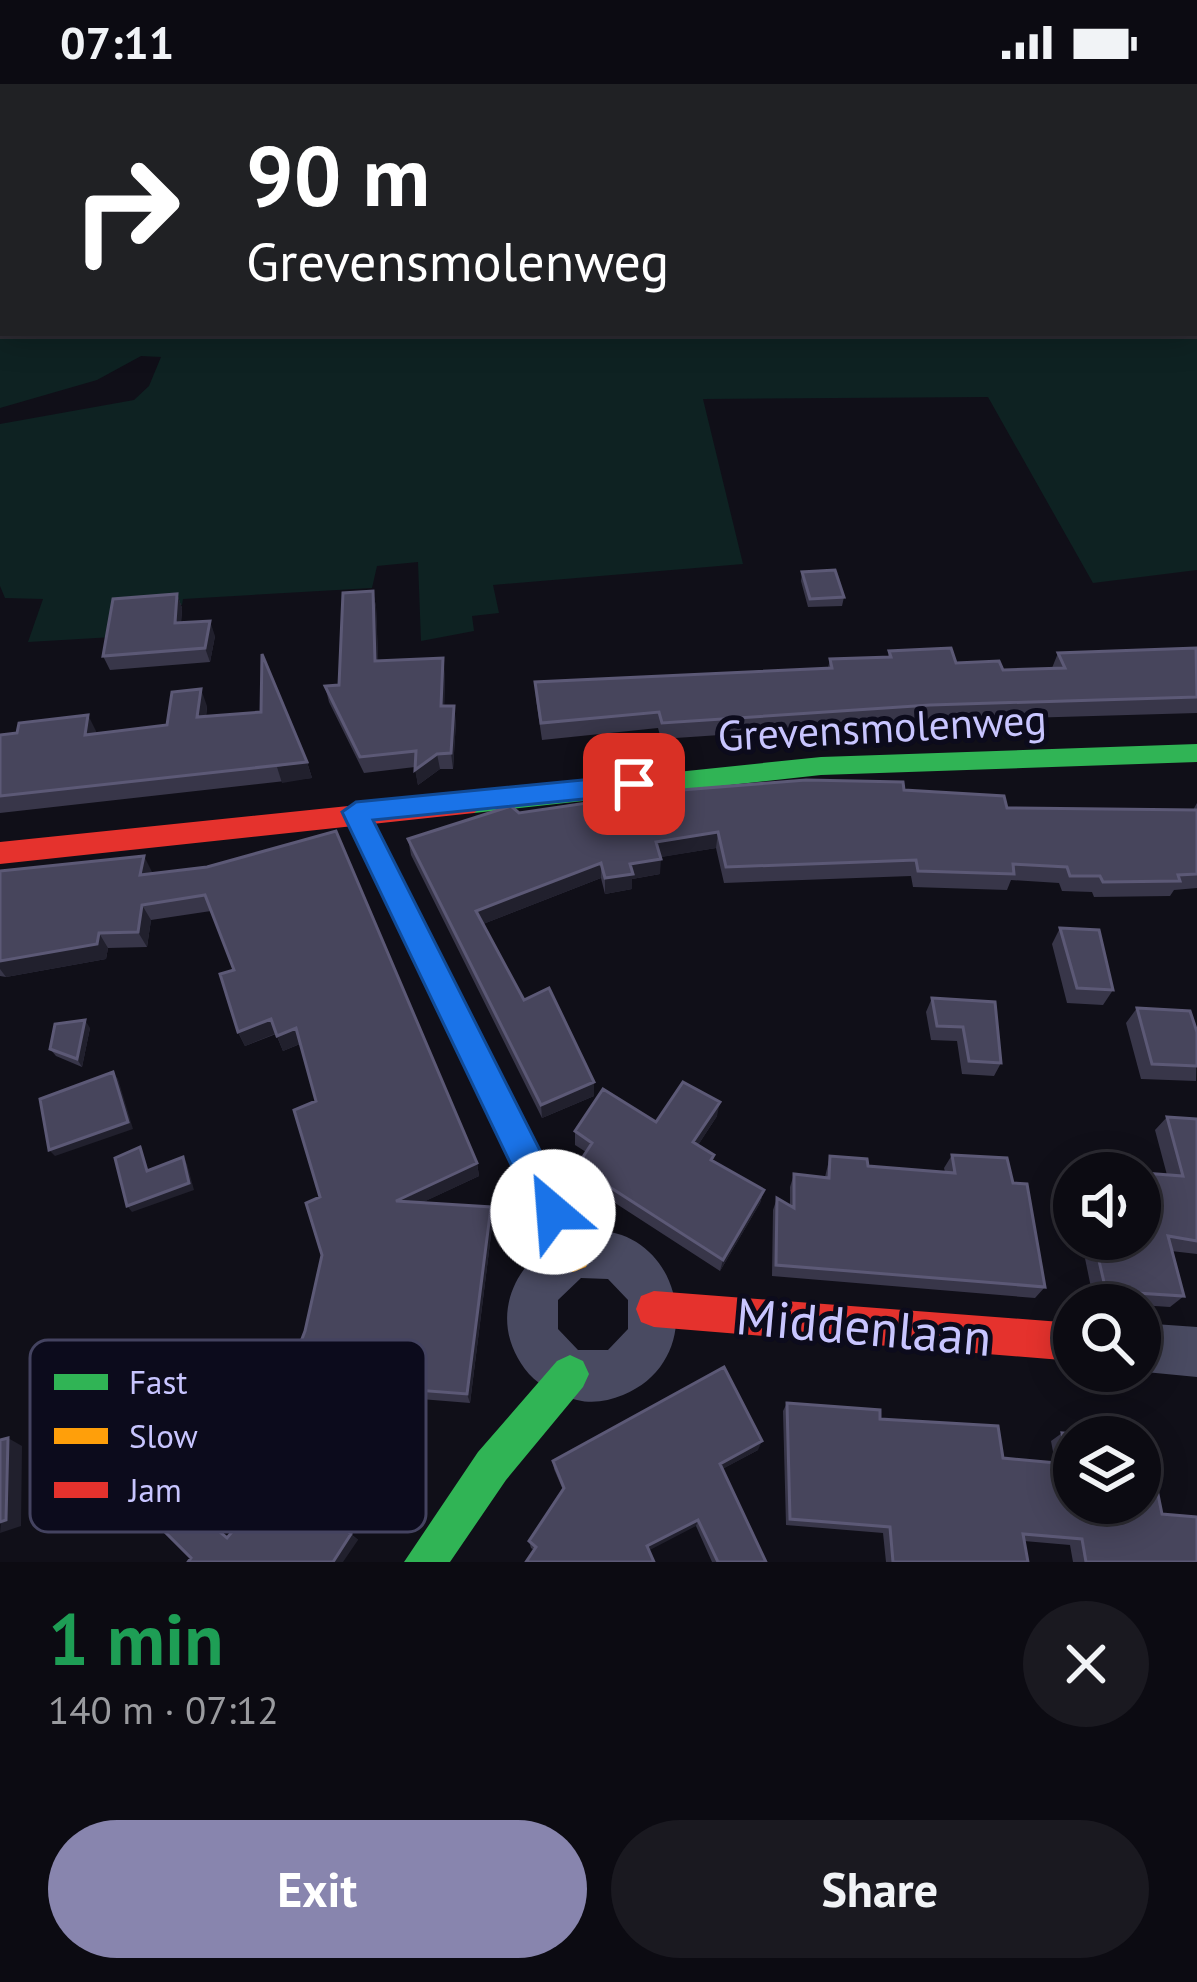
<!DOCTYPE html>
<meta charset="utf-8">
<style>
body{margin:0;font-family:"PT Sans",sans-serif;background:#1a1920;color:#f1f3f6;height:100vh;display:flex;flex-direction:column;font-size:45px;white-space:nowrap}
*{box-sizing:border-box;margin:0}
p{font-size:39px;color:#9a9b9f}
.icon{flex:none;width:66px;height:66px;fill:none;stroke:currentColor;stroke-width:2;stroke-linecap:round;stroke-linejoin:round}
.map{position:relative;height:1478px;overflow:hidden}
.side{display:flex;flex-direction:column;background:#0c0b12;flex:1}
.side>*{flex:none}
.top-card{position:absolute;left:0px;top:0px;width:1197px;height:252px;box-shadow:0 6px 30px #0003,0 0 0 3px #2c2b32;background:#202124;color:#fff;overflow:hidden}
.controls{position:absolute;left:1053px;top:1068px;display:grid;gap:24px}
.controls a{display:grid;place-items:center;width:108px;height:108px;border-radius:50%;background:#0c0b12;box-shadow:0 6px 30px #0003,0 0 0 3px #2c2b32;font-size:60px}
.pin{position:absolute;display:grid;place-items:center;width:102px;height:102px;color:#fff;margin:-51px;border-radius:24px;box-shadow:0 6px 18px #0006}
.me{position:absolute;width:132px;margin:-66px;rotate:333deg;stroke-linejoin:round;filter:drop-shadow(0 0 9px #0008)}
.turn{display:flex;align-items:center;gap:42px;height:252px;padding:0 48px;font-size:54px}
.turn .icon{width:156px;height:156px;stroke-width:2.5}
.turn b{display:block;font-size:84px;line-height:102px}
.round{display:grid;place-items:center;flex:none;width:126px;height:126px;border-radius:63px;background:#1a1920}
.head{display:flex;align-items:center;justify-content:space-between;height:204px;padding:0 48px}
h1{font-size:72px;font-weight:700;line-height:90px;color:#1e9e55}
.primary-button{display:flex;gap:24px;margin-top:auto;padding:24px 48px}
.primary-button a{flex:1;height:138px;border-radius:72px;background:#8885ae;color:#fff;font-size:48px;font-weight:700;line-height:138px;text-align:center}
.primary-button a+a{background:#1a1920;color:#f1f3f6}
.status{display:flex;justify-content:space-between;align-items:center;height:84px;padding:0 60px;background:#0c0b12;direction:ltr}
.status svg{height:33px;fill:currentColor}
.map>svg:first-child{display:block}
.green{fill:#0e2222}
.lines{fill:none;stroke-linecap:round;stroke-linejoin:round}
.stream{stroke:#0b203c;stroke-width:6}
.street{fill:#494a61;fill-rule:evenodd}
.fast{fill:#30b455;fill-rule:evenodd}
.slow{fill:#ff9f0a;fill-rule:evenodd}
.jam{fill:#e5322d;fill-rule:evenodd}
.wall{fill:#383649}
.shaded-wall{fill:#21202d}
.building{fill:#47455c;stroke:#5c5976;stroke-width:3}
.route{fill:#1a73e8;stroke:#114b97;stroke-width:3}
.labels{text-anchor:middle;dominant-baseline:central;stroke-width:10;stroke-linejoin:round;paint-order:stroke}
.street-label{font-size:42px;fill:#c8c5ff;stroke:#0c0b1c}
.near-street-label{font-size:51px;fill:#c8c5ff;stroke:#0c0b1c}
.key{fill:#0c0b1c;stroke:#444360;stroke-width:3}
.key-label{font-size:33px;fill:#c8c5ff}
</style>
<div class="status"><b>07:11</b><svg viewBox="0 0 49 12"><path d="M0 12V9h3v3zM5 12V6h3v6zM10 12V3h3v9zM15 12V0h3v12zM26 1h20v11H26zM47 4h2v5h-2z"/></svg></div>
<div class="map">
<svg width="1197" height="1478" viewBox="0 0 1197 1478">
<rect width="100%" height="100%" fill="#100f18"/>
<path class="green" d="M445 0H1197V486L1093 499 988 313 703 315 743 480 493 501 499 529 472 532 474 547 421 557 418 478 377 482 372 504 183 515 182 521 116 528 113 553 28 558 43 515 5 514 0 502V340L134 316 149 302 161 273 141 272 97 296 0 324V235L3 249H1194V3Z"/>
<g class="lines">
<path class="stream" d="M726 0 732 3"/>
<path class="street" d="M581 1147C681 1135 714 1274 623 1311 608 1317 593 1320 577 1316 560 1312 541 1303 529 1290 481 1234 518 1164 581 1147ZM581 1194 608 1195 628 1216V1245L608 1266H578L558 1245V1216Z
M1140 1239 1197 1243V1293L1135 1287H1140Z"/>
<path class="fast" d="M1197 660V678L821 691 474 729 461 719 474 709 821 673Z
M570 1271 583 1277 589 1290 583 1303 506 1396 450 1478H404L478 1368 557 1277Z"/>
<path class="slow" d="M355 718 368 728 586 1157 591 1170 586 1183 573 1188 560 1183 342 728Z"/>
<path class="jam" d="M474 709 487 719 474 729 0 780V758Z
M654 1207 1074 1239V1277L654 1243 641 1238 636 1225 641 1212Z"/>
</g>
<path class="wall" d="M802 488 844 513 842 522 808 523 801 497Z
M373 507 376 523 378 577 445 590 444 622 456 637 453 685H440L418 701 415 683 364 689 329 618 325 602 339 601Z
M177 510 182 524 181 539 215 552 210 578 110 586 103 572Z
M1197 565V629L925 637 661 655 658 644 542 656 536 615 535 598 828 584 830 575 888 573 889 567 1003 586 1052 584 1058 569Z
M207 622 206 633 307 678 312 694 0 729V651L96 647 95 650 167 641Z
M904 706 1007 724 1193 726 1197 719V804L1174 806 1170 812 1094 813 1092 808 1062 807 1059 799 1011 796 1007 806 913 803 911 792 724 799 716 764 660 773V790L632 795V805L605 810 601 794 483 840 524 916 594 998V1012L542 1034 411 771 408 755 519 729Z
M207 783 477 1079 479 1092 423 1118 493 1135 470 1319 371 1311 325 1427 358 1456 191 1474 187 1418 228 1453 265 1408 261 1300 293 1278 305 1247 322 1171 316 1017 300 960 283 967 276 950 245 962 238 948 234 886 211 827 151 836 147 863 108 864 106 875 6 893 0 892V787L152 788 151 790Z
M1060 844 1113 906 1103 921 1067 919 1052 860Z
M932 914 1001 979 994 992 962 990 957 957 931 956 926 928Z
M1137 924 1197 948 1196 997 1141 995 1126 939Z
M90 944 82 983 56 972 50 965Z
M717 1032 698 1061 714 1071 713 1077 764 1106 760 1119 720 1187 578 1095 577 1082 586 1068 575 1061V1047Z
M1167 1033 1197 1035V1170L1171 1167 1184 1212 1170 1223 1094 1218 1081 1155H1140V1089H1115L1117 1087 1167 1091 1155 1046Z
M952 1071 1013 1099 1045 1203 1035 1214 772 1192 773 1126 777 1114 790 1121V1103L794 1090 825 1093 830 1072 868 1082 945 1088 944 1084Z
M787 1319 880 1335 1003 1374 1055 1378 1051 1357 1062 1349 1162 1430 1197 1478H1073L1070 1461 1024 1457 1028 1478H886L883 1449 786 1441 783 1327Z
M758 1366 722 1385 766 1478H712L696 1442 534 1466 531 1464 529 1457 563 1406 554 1385 553 1377Z"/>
<path class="shaded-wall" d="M373 507 376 523 379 593 375 577Z
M177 510 182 524 180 554 175 539Z
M210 537 215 552 210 578 205 564Z
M443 574 445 590 444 638 441 622Z
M201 605 207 622 204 650 197 633Z
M454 622 456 637 453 685 451 669Z
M88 631 96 647 93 668 85 651Z
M437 670 440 685 418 701 415 686Z
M307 678 312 694 282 699 277 683Z
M718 748 716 764 656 774V758Z
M144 772 152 788 148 807 140 791Z
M661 775 660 790 632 795V805L605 810V794L630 780Z
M601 779V794L478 842 476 827Z
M142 821 151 836 147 863 138 848Z
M99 849 108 864 106 875 6 893 0 885V877Z
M271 935 277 949 245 962 238 948Z
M85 936 90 944 82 983 77 975Z
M296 944 302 959 283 967 277 952Z
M113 988 118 995 133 1045 55 1072 49 1066Z
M594 998V1012L542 1034 541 1021Z
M720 1018 717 1032 691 1072 693 1058Z
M183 1073 187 1080 194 1106 132 1128 127 1122Z
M477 1079 479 1092 400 1129 396 1117Z
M764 1106 760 1119 720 1187 723 1176Z
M491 1123 493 1135 470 1319 467 1310Z
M365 1302 371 1311 324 1427 317 1420Z
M8 1354 22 1362 21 1442 0 1449Z
M762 1357 758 1366 717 1388 720 1380Z
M698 1436 696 1442 646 1468 647 1462Z
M351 1450 358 1456 343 1478H333Z"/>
<path class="building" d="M835 486 844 513 810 515 802 488Z
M373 507 375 577 443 574 441 622H454L451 669 437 670 415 686 416 667 360 673 325 602 339 601 343 509Z
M177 510 175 539 210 537 205 564 103 572 113 515Z
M951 564 956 579 999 577 1003 586 1065 584 1058 569 1196 564 1197 613 930 621 662 639 659 628 541 639 535 598 832 584 830 575 891 573 889 567Z
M262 570 307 678 0 712V651L17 649 19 639 88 631 85 651 167 641 172 608 201 605 197 633 261 628Z
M806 696 903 698 904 706 1004 712 1007 724 1197 726V790L1178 791 1180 797 1103 798 1100 792H1070L1067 783 1013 780 1014 790 918 787 916 776 726 783 718 748 656 758 661 775 630 780 633 790 605 794 601 779 476 827 524 916 549 904 594 998 541 1021 408 755 511 722 519 729 669 707Z
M336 747 477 1079 396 1117 491 1123 467 1310 365 1302 317 1420 351 1450 333 1478H188L191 1474 151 1434 176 1411 227 1454 265 1408 218 1361 254 1297 261 1300 274 1276 293 1278 305 1247 322 1171 306 1119 320 1113 294 1026 316 1017 296 944 277 952 271 935 238 948 220 890 234 886 205 811 142 821 138 848 99 849 97 860 0 877V787L144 772 140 791 207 783Z
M1060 844 1099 846 1113 906 1077 904Z
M932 914 995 918 1001 979 969 977 963 943 937 942Z
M1137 924 1190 927 1197 948V982L1152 980Z
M85 936 77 975 50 965 55 940Z
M113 988 128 1038 49 1066 40 1015Z
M683 998 720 1018 693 1058 714 1071 711 1076 764 1106 723 1176 577 1082 592 1059 575 1047 603 1005 656 1038Z
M1167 1033 1197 1035V1157L1168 1152 1184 1212 1106 1207 1094 1155H1140V1089H1118L1117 1087 1183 1092Z
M140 1063 147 1087 183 1073 189 1099 127 1122 115 1074Z
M952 1071 1007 1074 1013 1099 1027 1100 1045 1203 776 1181 777 1114 794 1124V1090L829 1094 830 1072 867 1075 868 1082 955 1089Z
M724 1283 762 1357 720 1380 766 1478H718L698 1436 647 1462 654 1478H526L536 1463 529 1457 564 1404 553 1377Z
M787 1319 880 1326V1335L998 1342 1003 1374 1068 1380 1062 1349 1110 1353H1074V1419H1140V1355L1147 1356 1162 1430 1197 1433V1478H1086L1082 1455 1023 1450 1028 1478H893L890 1443 790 1435Z
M8 1354 6 1436 0 1438V1356Z"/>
<path class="route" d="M634 691 648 700 634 710 373 736 565 1116 570 1128 565 1141 553 1146 540 1141 342 728 356 718Z"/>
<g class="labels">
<g class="street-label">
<text transform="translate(882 643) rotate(-3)">Grevensmolenweg</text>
</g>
<g class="near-street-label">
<text transform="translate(864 1242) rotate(5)">Middenlaan</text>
</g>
</g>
<rect x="30" y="1256" width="396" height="192" rx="18" class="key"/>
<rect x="54" y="1290" width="54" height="16" fill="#30b455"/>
<rect x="54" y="1344" width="54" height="16" fill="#ff9f0a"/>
<rect x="54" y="1398" width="54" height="16" fill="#e5322d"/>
<g class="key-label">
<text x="129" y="1310">Fast</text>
<text x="129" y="1364">Slow</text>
<text x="129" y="1418">Jam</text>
</g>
</svg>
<div class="controls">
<a><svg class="icon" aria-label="sound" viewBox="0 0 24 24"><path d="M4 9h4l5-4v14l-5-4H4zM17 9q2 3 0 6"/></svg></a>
<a><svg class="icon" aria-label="search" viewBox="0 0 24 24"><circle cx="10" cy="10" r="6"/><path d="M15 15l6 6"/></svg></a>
<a><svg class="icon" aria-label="layers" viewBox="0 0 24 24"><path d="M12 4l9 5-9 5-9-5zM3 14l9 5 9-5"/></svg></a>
</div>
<div class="pin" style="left:634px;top:700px;background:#d93025"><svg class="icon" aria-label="arrive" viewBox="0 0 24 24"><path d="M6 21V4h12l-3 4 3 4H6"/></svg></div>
<svg class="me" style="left:553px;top:1128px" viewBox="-20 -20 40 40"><circle r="19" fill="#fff"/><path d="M0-13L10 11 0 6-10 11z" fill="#1a73e8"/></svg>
<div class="top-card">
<div class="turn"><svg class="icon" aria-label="right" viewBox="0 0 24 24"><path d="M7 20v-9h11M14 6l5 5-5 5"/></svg><div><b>90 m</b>Grevensmolenweg</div></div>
</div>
</div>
<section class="side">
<div class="head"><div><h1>1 min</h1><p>140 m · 07:12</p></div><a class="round"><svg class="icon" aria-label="close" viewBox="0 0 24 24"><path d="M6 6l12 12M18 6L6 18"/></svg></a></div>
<div class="primary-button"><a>Exit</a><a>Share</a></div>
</section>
